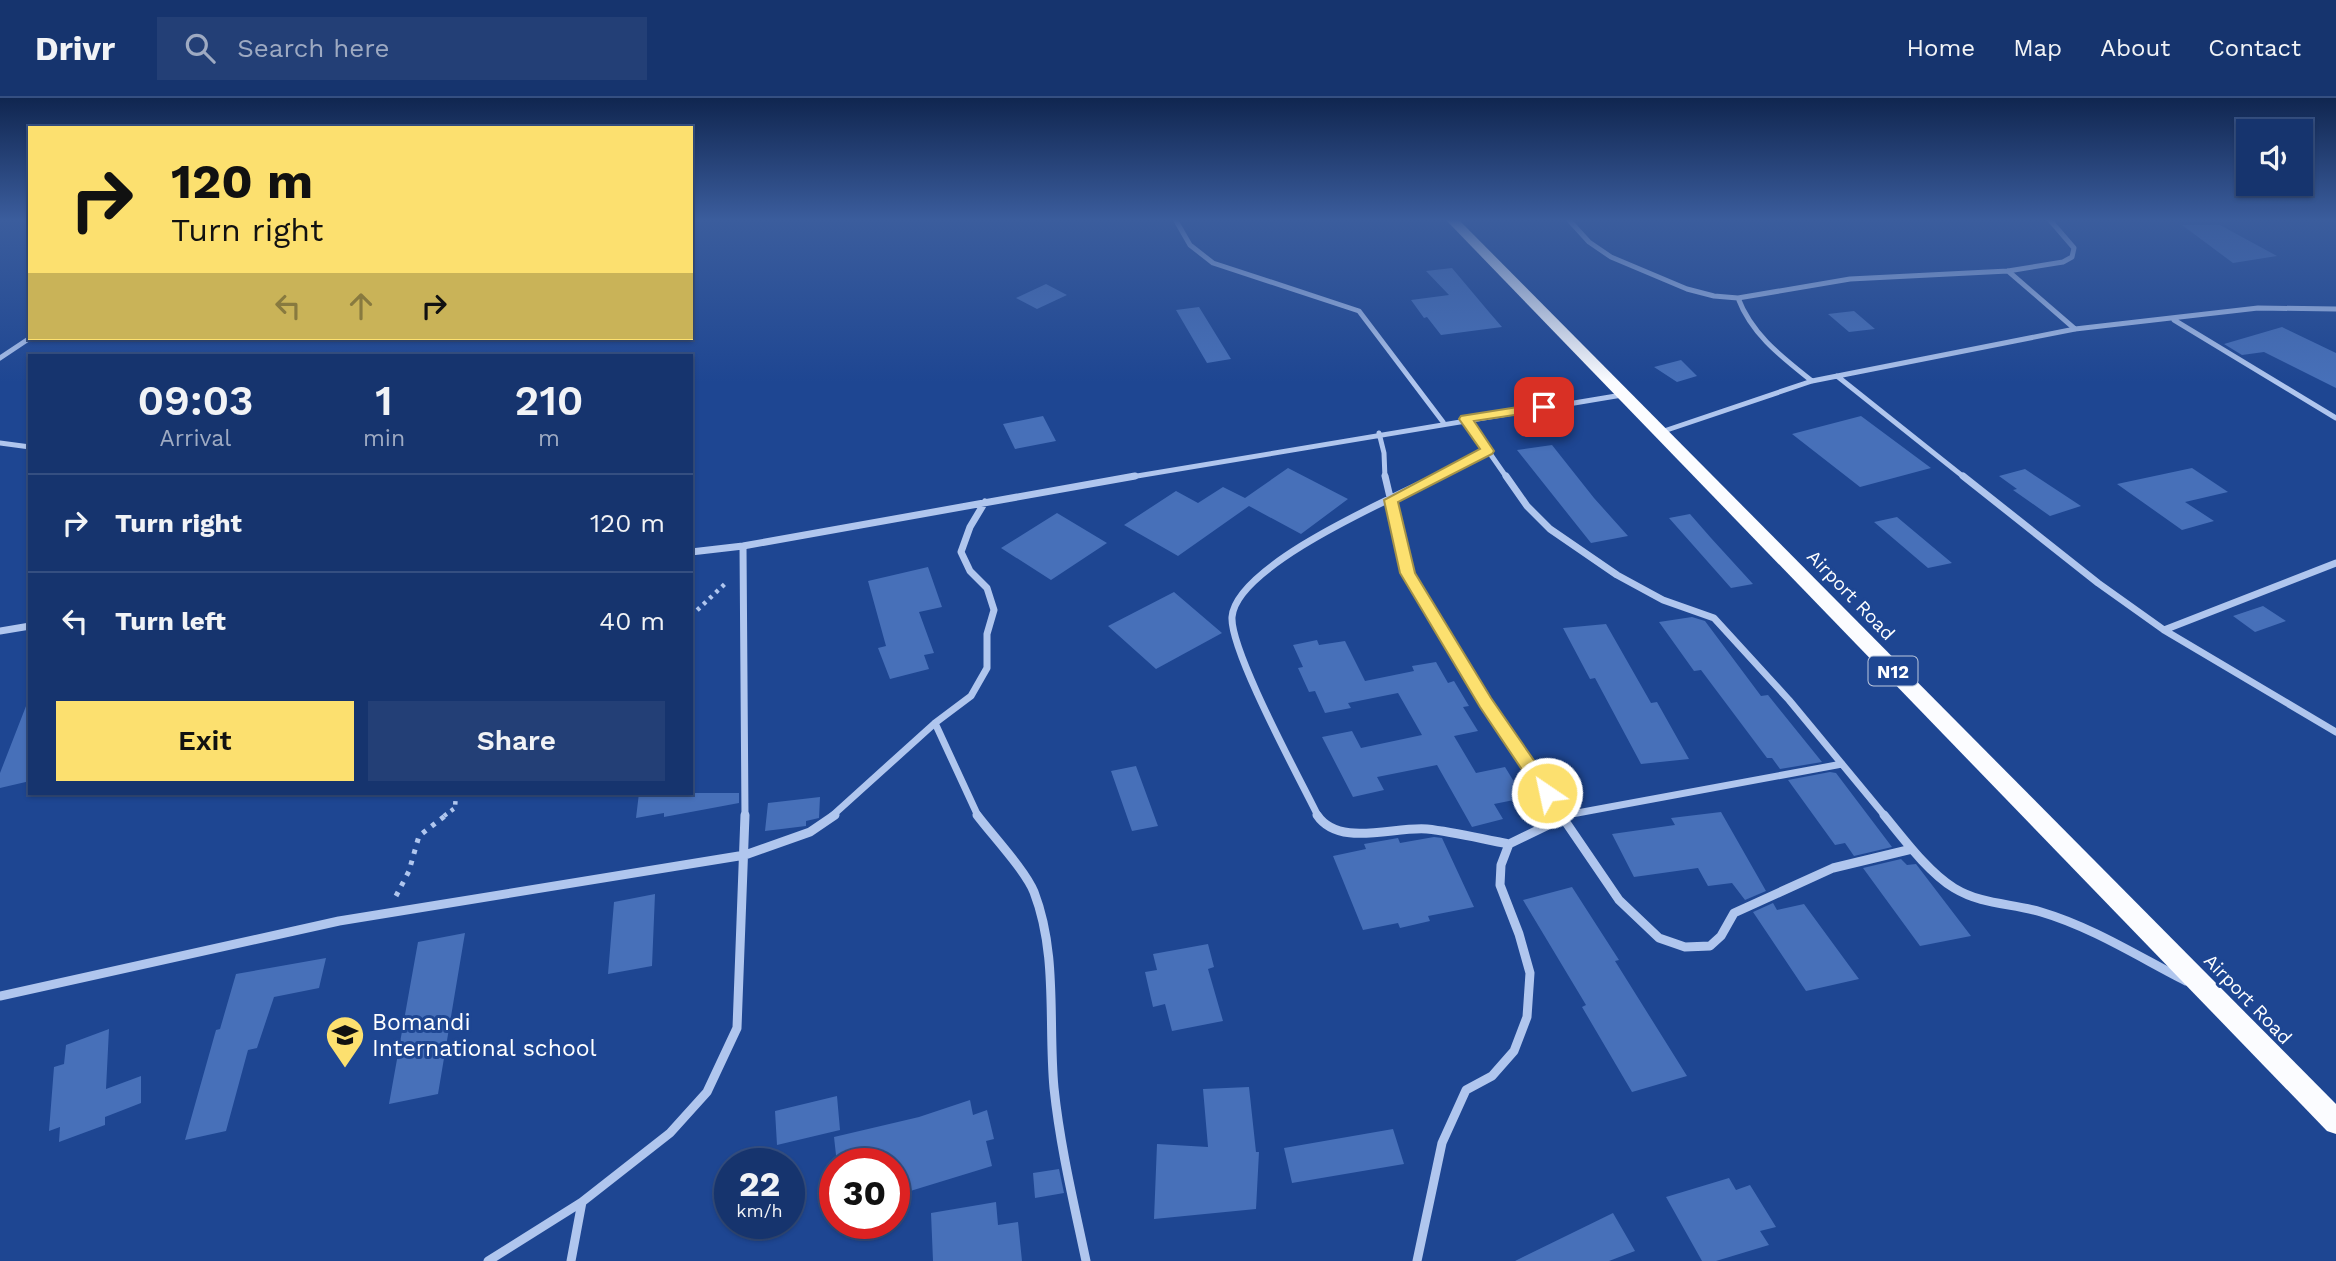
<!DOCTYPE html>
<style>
body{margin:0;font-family:"Work Sans",sans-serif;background:#233f76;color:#f1f3f6;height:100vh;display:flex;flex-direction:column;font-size:26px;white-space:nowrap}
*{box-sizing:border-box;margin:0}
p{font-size:23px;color:#9eaac2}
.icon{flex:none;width:38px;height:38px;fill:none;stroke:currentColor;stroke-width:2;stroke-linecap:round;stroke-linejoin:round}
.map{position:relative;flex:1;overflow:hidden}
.sheet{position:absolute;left:28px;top:256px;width:665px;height:441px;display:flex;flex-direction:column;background:#16346e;border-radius:0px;box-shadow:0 2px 5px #0004,0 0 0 2px #354f81}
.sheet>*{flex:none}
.guide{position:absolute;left:28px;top:28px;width:665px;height:214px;border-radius:0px;box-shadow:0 2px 5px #0004,0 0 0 2px #354f81;background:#fce06f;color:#111;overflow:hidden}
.tools{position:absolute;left:2236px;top:21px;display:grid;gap:14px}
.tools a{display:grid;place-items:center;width:77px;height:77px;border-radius:0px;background:#16346e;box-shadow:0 2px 5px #0004,0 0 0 2px #354f81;font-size:35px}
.speed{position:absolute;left:714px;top:1050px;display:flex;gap:14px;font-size:35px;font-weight:700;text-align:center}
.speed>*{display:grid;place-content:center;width:91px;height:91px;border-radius:50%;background:#16346e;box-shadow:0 2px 5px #0004,0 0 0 2px #354f81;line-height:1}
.speed small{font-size:18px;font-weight:400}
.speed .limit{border:10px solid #d22;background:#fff;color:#111}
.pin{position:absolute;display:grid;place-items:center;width:60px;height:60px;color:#fff;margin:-30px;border-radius:14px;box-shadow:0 4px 10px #0006}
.me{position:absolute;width:77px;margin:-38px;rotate:326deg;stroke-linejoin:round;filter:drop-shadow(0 0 5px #0008)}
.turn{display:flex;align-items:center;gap:24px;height:147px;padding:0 28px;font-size:32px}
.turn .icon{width:91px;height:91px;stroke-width:2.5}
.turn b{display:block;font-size:49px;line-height:60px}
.lanes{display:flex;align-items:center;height:66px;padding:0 28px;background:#0003;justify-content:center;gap:35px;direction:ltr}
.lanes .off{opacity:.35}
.eta{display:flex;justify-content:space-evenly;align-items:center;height:119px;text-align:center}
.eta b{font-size:42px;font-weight:600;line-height:49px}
.cta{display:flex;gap:14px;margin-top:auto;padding:14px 28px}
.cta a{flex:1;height:80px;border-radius:0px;background:#fce06f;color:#111;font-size:28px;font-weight:600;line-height:80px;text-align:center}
.cta a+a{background:#233f76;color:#f1f3f6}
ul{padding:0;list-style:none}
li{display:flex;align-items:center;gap:21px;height:98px;padding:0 28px;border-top:2px solid #354f81}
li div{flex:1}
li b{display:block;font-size:26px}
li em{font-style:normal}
header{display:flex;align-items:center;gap:42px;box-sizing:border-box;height:98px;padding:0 35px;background:#16346e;border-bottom:2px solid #354f81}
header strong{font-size:33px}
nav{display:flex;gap:38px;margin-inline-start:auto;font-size:24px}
.search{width:490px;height:63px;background:#233f76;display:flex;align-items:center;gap:18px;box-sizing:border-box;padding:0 24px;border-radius:0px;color:#9eaac2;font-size:26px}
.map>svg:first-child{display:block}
.building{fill:#4770b9}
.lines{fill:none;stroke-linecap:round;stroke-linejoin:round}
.path-far1{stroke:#b0c6ee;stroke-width:4.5;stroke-dasharray:3.5 5;stroke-linecap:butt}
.path{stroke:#b0c6ee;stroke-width:5;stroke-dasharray:4.5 7;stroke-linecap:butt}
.minor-far2{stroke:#b0c6ee;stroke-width:5}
.minor-far1{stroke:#b0c6ee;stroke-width:7}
.minor{stroke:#b0c6ee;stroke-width:9}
.trunk{fill:#fbfcff;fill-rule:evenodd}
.route{fill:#fce06f;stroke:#a49248;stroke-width:2}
.labels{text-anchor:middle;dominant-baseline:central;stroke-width:6;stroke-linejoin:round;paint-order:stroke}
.shield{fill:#1e4692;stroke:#bcc8de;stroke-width:2}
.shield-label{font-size:18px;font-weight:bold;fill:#fff}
.street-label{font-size:19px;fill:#fff;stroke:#1e4692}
.near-poi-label{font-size:23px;fill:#fff;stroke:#1e4692;text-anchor:start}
</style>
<header>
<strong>Drivr</strong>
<div class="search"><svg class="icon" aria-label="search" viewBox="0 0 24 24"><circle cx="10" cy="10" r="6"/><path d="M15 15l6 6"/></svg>Search here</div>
<nav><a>Home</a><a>Map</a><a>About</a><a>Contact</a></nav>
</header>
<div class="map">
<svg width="2336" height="1163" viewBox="0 0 2336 1163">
<rect width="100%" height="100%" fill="#1e4692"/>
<path class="building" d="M2182 127H2220L2277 158 2233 165Z
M1452 170 1489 214 1502 229 1441 237 1427 219 1424 220 1411 202 1449 197 1426 173Z
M1046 186 1067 197 1037 211 1016 200Z
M1199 209 1231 261 1207 265 1176 212Z
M1854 213 1875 231 1849 234 1828 216Z
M2282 229 2336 255V290L2264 254 2242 257 2224 246Z
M1681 262 1697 278 1677 284 1654 269Z
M1043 318 1056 343 1015 351 1003 326Z
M1861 318 1931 370 1860 389 1792 336Z
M1552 347 1594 400 1628 438 1591 445 1517 352Z
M1288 370 1348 401 1301 436 1249 408 1178 458 1124 427 1176 393 1198 405 1223 389 1245 400Z
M2192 370 2228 394 2185 404 2214 423 2182 432 2117 386Z
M2025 371 2081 408 2050 418 2013 392 2017 391 1999 378Z
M1057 415 1107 445 1051 482 1001 450Z
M1690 416 1711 440 1753 486 1731 490 1669 420Z
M1897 419 1952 465 1928 470 1874 424Z
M928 469 942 509 919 514 934 555 924 557 929 571 890 581 878 550 886 548 868 483Z
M1174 494 1222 535 1156 571 1108 528Z
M2263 508 2286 523 2255 534 2233 518Z
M1692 519 1705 523 1761 598 1768 597 1822 664 1780 671 1772 660H1767L1701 572 1694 573 1659 524Z
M1606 526 1651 605 1657 604 1689 661 1641 666 1595 580 1590 581 1563 530Z
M1317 542 1319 547 1345 543 1365 583 1414 573 1412 568 1436 564 1448 585 1454 583 1469 608 1463 609 1478 633 1454 638 1476 675 1505 669 1524 700 1494 706 1503 721 1472 729 1437 667 1377 679 1384 692 1353 699 1322 639 1352 633 1361 650 1422 637 1398 595 1348 605 1351 610 1325 615 1315 593 1309 594 1298 570 1303 569 1293 547Z
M28 603 30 683 0 690V675Z
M1136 668 1158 728 1132 733 1111 673Z
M1830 674 1836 675 1892 749 1854 758 1845 745 1835 747 1788 682Z
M639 695H739V705L664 719V715L636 720Z
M820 699 819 720 806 723V728L765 733 768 705Z
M1721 714 1766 793 1745 802 1732 785 1708 788 1698 770 1634 779 1612 736 1675 727 1671 720Z
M1434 739 1442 740 1474 809 1428 818 1430 823 1400 830 1398 825 1363 832 1333 758 1366 751 1364 746 1398 740 1400 745Z
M1901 761 1907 767 1916 766 1971 838 1920 848 1863 770Z
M1572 789 1619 862 1615 863 1687 978 1632 994 1582 909 1586 907 1523 802Z
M655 796 652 868 608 876 614 804Z
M1773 805 1777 812 1804 806 1859 881 1806 893 1753 814Z
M465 835 438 996 389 1006 418 844Z
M1208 846 1214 869 1208 871 1223 923 1172 933 1165 906 1153 909 1145 874 1157 872 1153 856Z
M326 860 319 890 274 899 257 950 248 952 226 1033 185 1042 216 932 220 931 236 876Z
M109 931 106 991 141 978V1005L105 1019V1027L59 1044 60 1029 49 1033 54 969 64 966 66 947Z
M1249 989 1256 1054H1259L1256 1111 1154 1121 1157 1046 1208 1049 1203 991Z
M837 998 840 1032 777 1047 775 1013Z
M970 1002 973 1017 987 1012 994 1041 986 1043 992 1068 894 1098V1066H837L834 1039 919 1019Z
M1393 1031 1404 1066 1292 1085 1284 1050Z
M1059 1071 1064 1095 1035 1100 1033 1075Z
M1729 1080 1736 1092 1750 1087 1776 1129 1760 1133 1769 1147 1716 1163H1702L1666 1099Z
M996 1104 998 1127 1018 1124 1022 1163H933L931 1115Z
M1613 1115 1635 1153 1609 1163H1515Z"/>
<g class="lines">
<path class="path-far1" d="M691 518 728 483
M444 718 455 710 456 695"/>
<path class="path" d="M396 798 409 773 419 738 446 717"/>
<path class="minor-far2" d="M1175 121 1190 147 1213 165 1359 213 1443 324
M1568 121 1589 144 1611 159 1687 191 1714 198 1738 200 1850 181 2008 173 2063 164 2072 159 2074 150 2049 121
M2008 173 2075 231
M1738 200C1752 237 1782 259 1812 283
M2174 222 2336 320
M0 260 30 240
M1837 278 1965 380
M1466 321 1507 380
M1661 334 1812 283 2075 231 2258 210 2336 211
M1379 335 1384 355 1385 380
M0 345 30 349
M1125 380 1622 297
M1434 380 1487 353"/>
<path class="minor-far1" d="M1385 378 1408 475 1486 605 1563 718
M1506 378 1527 408 1550 431 1617 477 1663 502 1714 520 1789 602 1885 718
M1963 378 2098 485 2164 532 2336 634
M743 448 745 718
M691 454 743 448 1135 378
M2164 532 2336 465
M0 533 30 528
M935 625 978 718
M832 718 935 625 971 598 987 570V536L994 512 987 490 970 473 961 454 970 429 985 404
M1318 718C1300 681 1230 553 1232 519 1236 467 1393 400 1437 378
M1561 718 1842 666"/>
<path class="minor" d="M977 717C992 737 1025 772 1034 794 1058 856 1048 925 1054 990 1060 1048 1074 1106 1086 1163
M1317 717C1339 750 1394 728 1427 731 1454 734 1482 741 1509 746
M1561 717 1619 802 1659 840 1685 849 1710 848 1721 838 1734 815 1833 770 1912 751
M1884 717C1903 740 1928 774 1954 790 1982 807 2011 805 2041 814 2092 829 2139 859 2186 883
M0 898 339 823 745 757 810 734 835 717
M488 1163 582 1104 670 1035 707 994 737 930 745 717
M571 1163 582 1104
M1417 1163 1442 1045 1466 992 1492 978 1514 953 1527 919 1530 875 1519 836 1500 787 1501 767 1509 746 1569 717"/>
<path class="trunk" d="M1445 121H1458L2336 1006V1036L2327 1033Z"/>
</g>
<linearGradient id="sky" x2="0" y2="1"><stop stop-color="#102650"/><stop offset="0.43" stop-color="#3b5d9d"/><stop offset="1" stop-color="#3b5d9d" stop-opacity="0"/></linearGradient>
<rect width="2336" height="284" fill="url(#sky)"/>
<path class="route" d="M1544 305 1548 306V312L1474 323 1494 353 1492 356 1398 404 1415 475 1491 600 1553 690 1556 695 1553 700H1541L1480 609 1400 475 1384 402 1480 351 1459 321 1461 318Z"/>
<defs>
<g id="school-pin" transform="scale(2.0125)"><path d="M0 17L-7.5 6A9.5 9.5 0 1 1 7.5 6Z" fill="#fce06f" stroke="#1e4692"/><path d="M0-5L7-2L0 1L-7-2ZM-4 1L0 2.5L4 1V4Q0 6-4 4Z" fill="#111"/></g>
</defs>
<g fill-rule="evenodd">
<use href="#school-pin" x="345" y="937"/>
</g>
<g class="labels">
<rect class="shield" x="1868.5" y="558.5" width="49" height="29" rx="5"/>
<g class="shield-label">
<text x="1893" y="573">N12</text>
</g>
<g class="street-label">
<text transform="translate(1851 497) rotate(46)">Airport Road</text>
<text transform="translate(2248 901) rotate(46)">Airport Road</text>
</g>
<g class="near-poi-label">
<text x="372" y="924">Bomandi<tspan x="372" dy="26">International school</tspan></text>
</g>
</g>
</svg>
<div class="tools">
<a><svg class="icon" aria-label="sound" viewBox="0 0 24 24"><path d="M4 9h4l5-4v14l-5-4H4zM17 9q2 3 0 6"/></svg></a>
</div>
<div class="speed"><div>22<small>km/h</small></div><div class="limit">30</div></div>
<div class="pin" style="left:1544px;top:309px;background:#d93025"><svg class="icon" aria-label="arrive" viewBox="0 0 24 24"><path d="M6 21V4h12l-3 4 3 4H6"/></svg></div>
<svg class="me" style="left:1547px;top:695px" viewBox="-20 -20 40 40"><circle r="17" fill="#fce06f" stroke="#fff" stroke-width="3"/><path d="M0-11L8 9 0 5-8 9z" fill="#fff"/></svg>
<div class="guide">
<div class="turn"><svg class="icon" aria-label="right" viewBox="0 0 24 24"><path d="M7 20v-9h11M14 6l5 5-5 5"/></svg><div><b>120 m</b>Turn right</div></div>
<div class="lanes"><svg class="icon off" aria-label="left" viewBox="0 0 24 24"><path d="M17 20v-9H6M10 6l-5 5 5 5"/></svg><svg class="icon off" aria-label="ahead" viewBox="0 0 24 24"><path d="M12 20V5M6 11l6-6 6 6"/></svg><svg class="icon" aria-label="right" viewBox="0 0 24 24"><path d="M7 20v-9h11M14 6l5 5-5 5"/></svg></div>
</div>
<section class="sheet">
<div class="eta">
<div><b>09:03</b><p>Arrival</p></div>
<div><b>1</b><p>min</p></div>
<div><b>210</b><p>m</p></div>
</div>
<ul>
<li><svg class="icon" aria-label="right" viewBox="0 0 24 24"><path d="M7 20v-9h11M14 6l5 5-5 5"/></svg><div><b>Turn right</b></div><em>120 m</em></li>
<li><svg class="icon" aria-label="left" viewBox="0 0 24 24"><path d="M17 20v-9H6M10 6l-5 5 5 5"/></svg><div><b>Turn left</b></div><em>40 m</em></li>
</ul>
<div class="cta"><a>Exit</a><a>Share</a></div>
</section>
</div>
